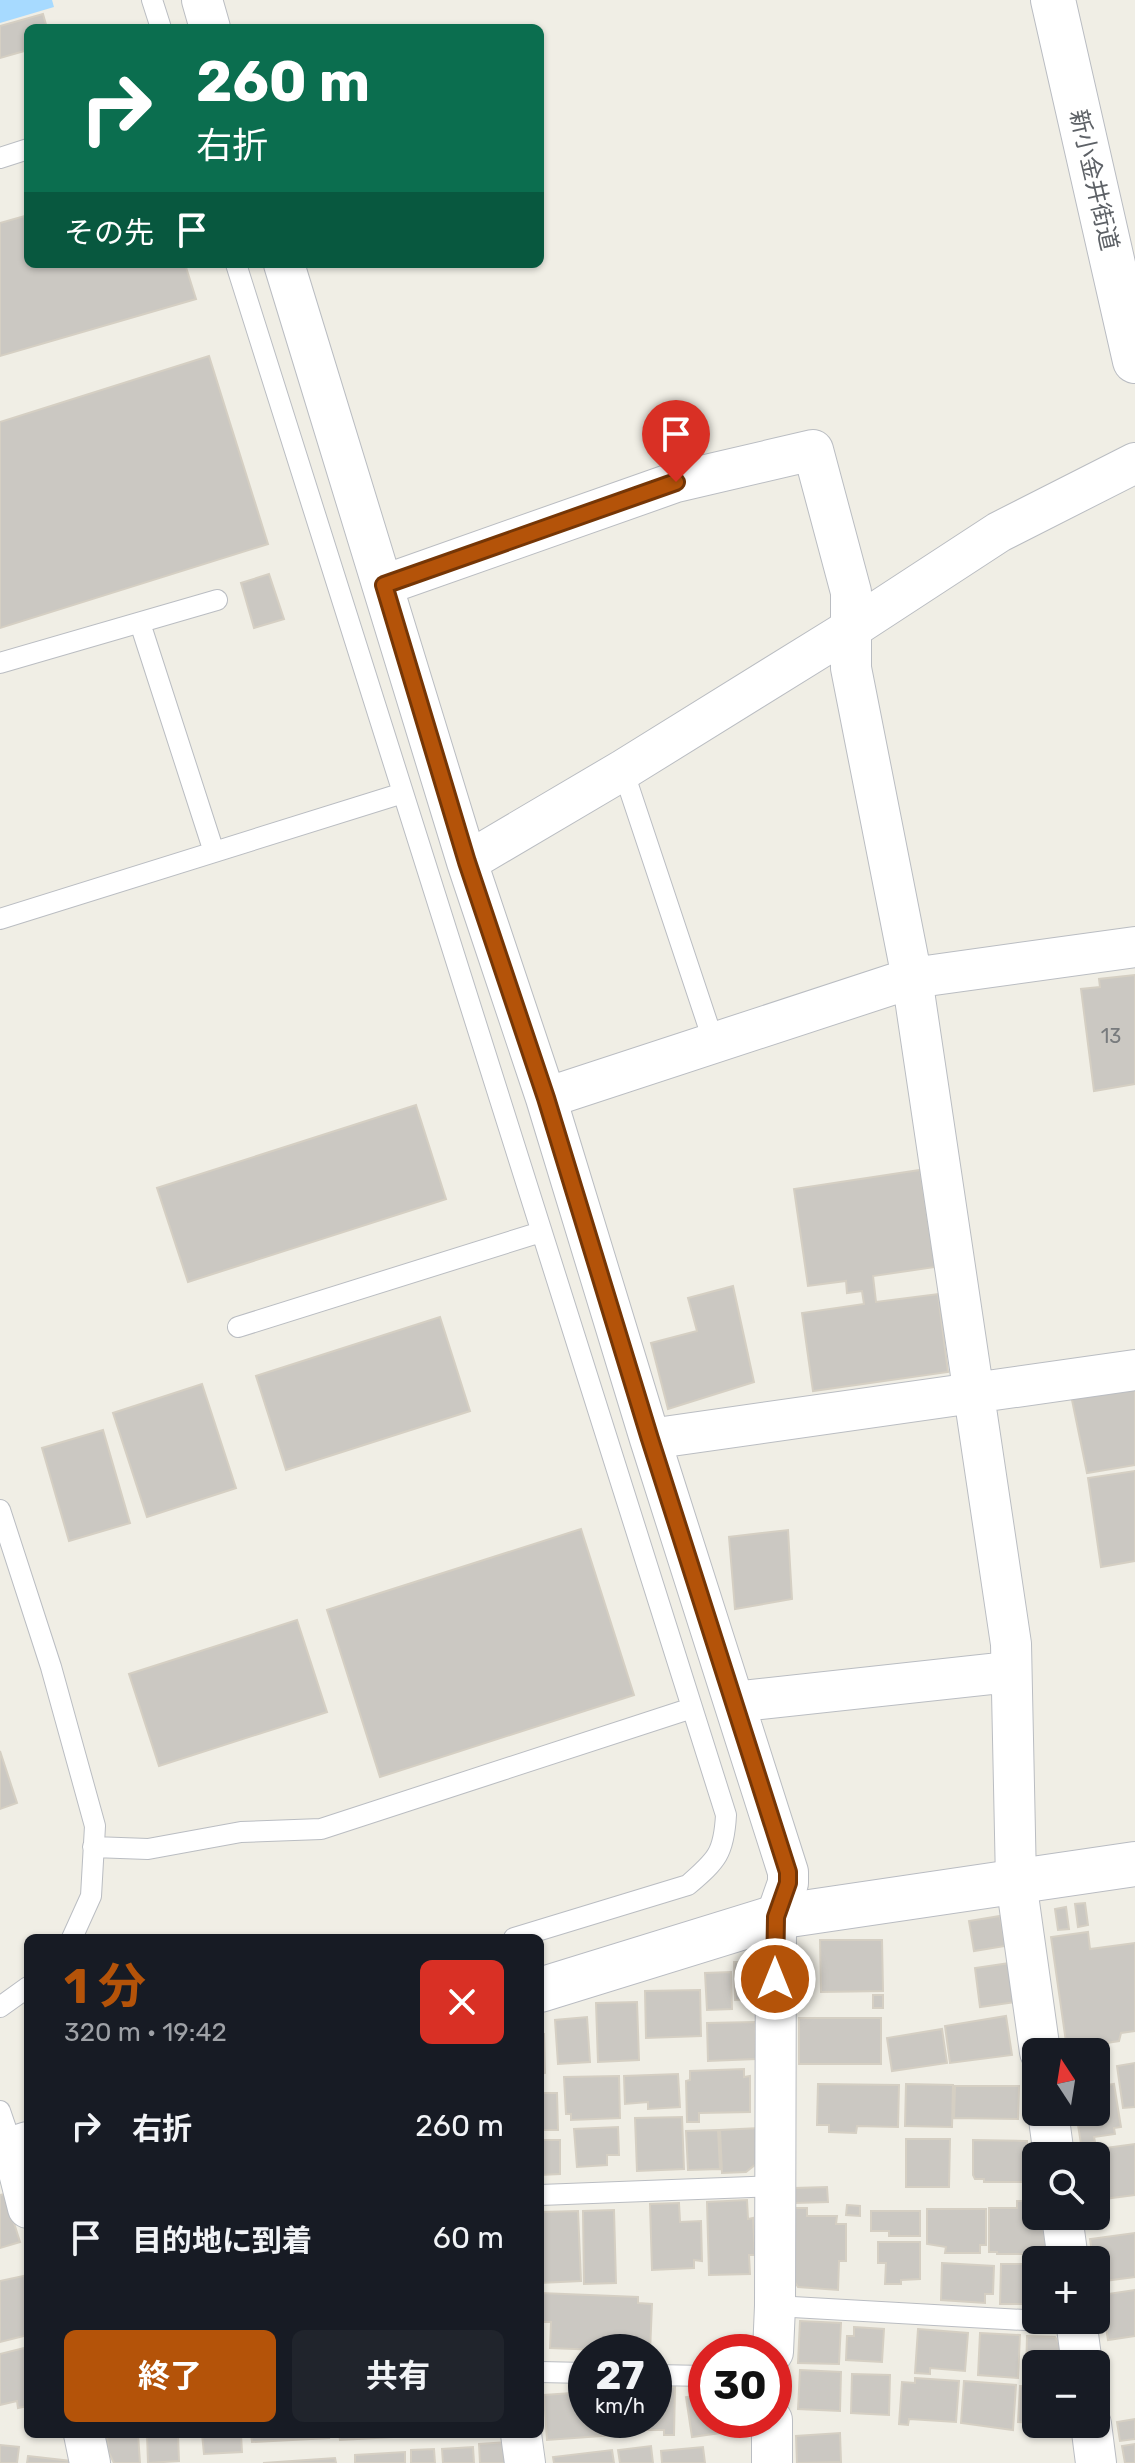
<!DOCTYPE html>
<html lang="ja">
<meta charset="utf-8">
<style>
body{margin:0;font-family:Rubik,"Noto Sans JP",sans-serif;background:#20242c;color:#f1f3f6;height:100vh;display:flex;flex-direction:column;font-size:30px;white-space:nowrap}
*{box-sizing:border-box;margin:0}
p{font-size:26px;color:#9ea1a6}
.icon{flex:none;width:44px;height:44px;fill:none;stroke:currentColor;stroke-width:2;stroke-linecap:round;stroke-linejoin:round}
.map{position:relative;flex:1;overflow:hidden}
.panel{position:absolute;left:24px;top:1934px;width:520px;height:504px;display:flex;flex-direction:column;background:#171b24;border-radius:12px;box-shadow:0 2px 6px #0004}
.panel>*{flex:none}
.hud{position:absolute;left:24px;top:24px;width:520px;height:244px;border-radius:12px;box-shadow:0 2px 6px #0004;background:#0b6e4f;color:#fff;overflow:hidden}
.needle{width:52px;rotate:348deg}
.tools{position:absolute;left:1022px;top:2038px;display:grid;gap:16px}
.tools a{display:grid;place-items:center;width:88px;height:88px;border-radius:12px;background:#171b24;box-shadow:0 2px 6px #0004;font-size:40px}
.speed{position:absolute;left:568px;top:2334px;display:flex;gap:16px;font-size:40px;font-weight:700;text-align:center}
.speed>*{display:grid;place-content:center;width:104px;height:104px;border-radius:50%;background:#171b24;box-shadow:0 2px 6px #0004;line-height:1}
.speed small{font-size:20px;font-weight:400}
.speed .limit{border:12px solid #d22;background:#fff;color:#111}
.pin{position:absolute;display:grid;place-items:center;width:68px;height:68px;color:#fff;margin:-82px -34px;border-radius:50% 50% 50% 0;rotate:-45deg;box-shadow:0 0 8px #0007}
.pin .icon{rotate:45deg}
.me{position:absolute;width:88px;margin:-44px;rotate:0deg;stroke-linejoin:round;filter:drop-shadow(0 0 6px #0008)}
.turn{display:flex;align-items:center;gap:28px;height:168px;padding:0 40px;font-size:36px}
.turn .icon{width:104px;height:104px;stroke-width:2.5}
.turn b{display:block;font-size:56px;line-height:68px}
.then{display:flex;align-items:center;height:76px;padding:0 40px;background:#0003;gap:16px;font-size:30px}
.round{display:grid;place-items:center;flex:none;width:84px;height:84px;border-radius:12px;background:#20242c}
.headline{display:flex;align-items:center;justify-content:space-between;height:136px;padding:0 40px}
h1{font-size:48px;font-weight:700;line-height:60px;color:#b45309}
.button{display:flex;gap:16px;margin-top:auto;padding:16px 40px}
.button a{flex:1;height:92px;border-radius:12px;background:#b45309;color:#fff;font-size:32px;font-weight:700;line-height:92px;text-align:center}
.button a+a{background:#20242c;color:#f1f3f6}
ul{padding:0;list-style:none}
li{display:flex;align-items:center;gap:24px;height:112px;padding:0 40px}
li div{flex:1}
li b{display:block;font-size:30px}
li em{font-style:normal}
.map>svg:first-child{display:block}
.water{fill:#a7daff}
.building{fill:#cbc8c2;stroke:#d5cfc3;stroke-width:2}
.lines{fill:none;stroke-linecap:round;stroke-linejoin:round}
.lane-casing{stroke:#babdc2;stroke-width:22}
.street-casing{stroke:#babdc2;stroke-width:42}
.secondary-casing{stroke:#b9bcc2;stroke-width:46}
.lane{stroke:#fff;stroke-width:20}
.street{stroke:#fff;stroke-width:40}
.secondary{stroke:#fff;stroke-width:44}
.route-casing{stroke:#753606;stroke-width:20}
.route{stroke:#b45309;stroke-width:14}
.labels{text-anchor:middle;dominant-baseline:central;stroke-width:8;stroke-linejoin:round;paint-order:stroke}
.number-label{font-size:20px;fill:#787b7d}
.street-label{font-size:24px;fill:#5d6166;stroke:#fff}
</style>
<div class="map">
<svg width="1135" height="2463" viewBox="0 0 1135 2463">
<rect width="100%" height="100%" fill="#f0eee5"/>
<path class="water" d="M0 0H52L54 7 0 23Z"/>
<path class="building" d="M43 14 47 28H28V50L0 58V26Z
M28 215V264H185L196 299 0 356V223Z
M209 356 268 544 0 628V422Z
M269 574 284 619 254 628 241 583Z
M1135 975V1084L1094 1091 1081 989 1100 987 1099 979Z
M416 1105 446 1199 188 1282 157 1188Z
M920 1170 935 1267 873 1276 876 1302 938 1294 948 1372 813 1391 802 1313 864 1304 862 1291 847 1293 846 1281 808 1286 794 1189Z
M733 1286 754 1382 668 1409 651 1343 697 1331 688 1298Z
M440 1317 470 1411 286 1470 256 1376Z
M202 1384 236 1488 147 1517 113 1413Z
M1135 1384V1465L1087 1473 1071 1395Z
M103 1430 130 1523 69 1541 42 1448Z
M1135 1471V1561L1101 1567 1088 1478Z
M581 1529 634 1695 380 1777 327 1610Z
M788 1530 792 1599 735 1609 729 1537Z
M297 1620 327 1712 159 1766 129 1674Z
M0 1751 17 1803 0 1809Z
M1085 1903 1088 1925 1078 1927 1075 1904Z
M1066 1907 1069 1929 1058 1930 1055 1909Z
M1000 1916 1005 1946 974 1951 969 1921Z
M1088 1932 1090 1949 1135 1943V2031L1121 2033 1119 2041 1067 2049 1051 1937Z
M820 1940H882L883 1991 821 1992Z
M734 1962H755V1976H760V1992H755V1999L735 2000Z
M1010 1963 1016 2002 980 2007 975 1968Z
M731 1972 732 2009 707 2010 705 1973Z
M700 1990 701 2036 646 2038 645 1991Z
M873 1995H883V2008H873Z
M637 2002 639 2060 598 2062 596 2003Z
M1006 2016 1012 2055 950 2063 945 2026Z
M587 2017 590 2062 558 2064 555 2020Z
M799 2018H881V2064H799Z
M755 2022 756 2059 708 2061 707 2023Z
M942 2029 947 2063 892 2071 887 2038Z
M540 2034H544L545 2073 540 2074Z
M1135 2063V2107L1123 2108 1117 2066Z
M744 2069V2077L750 2076V2112L699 2113V2122H687L686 2081 690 2080V2071Z
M678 2074 680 2107 648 2109V2102L625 2104 624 2076Z
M619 2076 620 2118 571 2120V2114H566L564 2077Z
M1100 2080 1101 2086 1114 2084 1121 2127 1114 2128 1115 2134 1094 2137 1095 2142 1081 2144 1076 2112H1096V2081Z
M818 2084 899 2085 898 2127 857 2126 856 2133 829 2132V2125H817Z
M906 2084 953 2085 952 2127 905 2126Z
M955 2086H1019L1018 2119 954 2118Z
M540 2093H557L558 2130H540Z
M682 2117 684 2169 637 2171 635 2118Z
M618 2127 619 2155H607V2165L577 2167 574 2129Z
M759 2128 760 2161 746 2172 722 2173 720 2130Z
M718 2130 720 2169 688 2170 686 2131Z
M906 2139H950L949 2187H906Z
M540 2140H560V2174L540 2175Z
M973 2140 1027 2141 1026 2182H984V2179H975L973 2175Z
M1135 2144V2195L1096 2200V2156H1084L1083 2151Z
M827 2187 828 2202 795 2203 794 2188Z
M5 2194 20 2242 0 2248V2195Z
M747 2200 748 2219 753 2218 755 2255H749L750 2274 709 2275 707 2202Z
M1017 2201H1036V2216H1046V2249H1026V2254H997V2252H989V2208H1017Z
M679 2203 680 2222 701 2221 702 2261 694 2260V2268L652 2270 650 2204Z
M847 2205 860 2206V2216L846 2215Z
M794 2208H807V2216H837L836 2224H846V2261H839L838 2290 798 2287 793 2279Z
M927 2209H986V2245H980V2253H945L946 2247 927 2244Z
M614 2210 616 2283 584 2284 583 2211Z
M578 2211 581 2281 540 2283V2212Z
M871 2211H920V2236H889V2231H871Z
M1135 2233V2277L1096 2282V2260H1093L1090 2239Z
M878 2242H920V2279L901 2280V2284H885L886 2263H878Z
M942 2263 994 2266 993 2294H985V2303L941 2300Z
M1001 2264H1036V2304H1000Z
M28 2275V2335L0 2342V2281Z
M1135 2290V2336L1108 2340 1101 2295Z
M540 2293 638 2297V2303L652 2304 650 2352 550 2348 551 2322H540Z
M800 2321 841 2323 839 2364 798 2363Z
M854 2327 884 2329 882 2362 846 2360 847 2336H854Z
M918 2329 968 2333 965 2371 930 2368V2374L915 2373Z
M980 2333 1020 2335 1018 2378 978 2375Z
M1027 2336 1055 2337 1062 2348V2364H1036V2375H1026Z
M28 2347V2406L18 2408 17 2401 0 2405V2354Z
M800 2370 841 2372 840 2411 798 2409Z
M852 2374 890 2375 889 2415 851 2413Z
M915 2378 959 2381 956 2422 909 2419 908 2425 899 2424 902 2382 915 2383Z
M964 2381 1016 2385 1013 2430 961 2423Z
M654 2386 675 2387 674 2435H664V2430H621L622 2420H654Z
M1020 2386 1036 2387V2423L1018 2422Z
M703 2390H706V2420H755L756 2428 692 2437 686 2397 703 2395Z
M586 2392V2420H614L615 2435 547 2440 544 2395Z
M1135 2419V2439L1120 2441 1117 2422Z
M840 2433 841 2462 797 2463 796 2436Z
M107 2434H138L140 2463H114L108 2451Z
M147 2434H178L179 2461 148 2463Z
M202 2434H241L242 2452 204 2454Z
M251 2434H328L329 2438 252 2442Z
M339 2434H429V2435L340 2440Z
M508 2442 509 2463H480L479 2444Z
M1135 2444V2463H1125L1122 2446Z
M0 2445 19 2447 17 2463H0Z
M651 2446 653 2463H620L618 2450Z
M473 2447 474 2463H443L442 2449Z
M703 2447 705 2463H662L661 2451Z
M434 2449 435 2463H411V2450Z
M612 2450 614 2463H554L553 2457Z
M405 2452V2463H355V2455Z
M28 2456 71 2461V2463H27Z
M335 2458 336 2463H263Z"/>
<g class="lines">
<g class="lane-casing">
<path id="lane" d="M152 0 161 28
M0 158 28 149
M236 264 726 1815C724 1853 717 1860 688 1885L514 1938
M140 623 214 852
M0 663 217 600
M623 770 714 1043
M0 919 403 793
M238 1327 541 1232
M0 1510 51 1667 95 1826 91 1896 72 1938
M93 1847 148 1849 241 1832 321 1829 692 1708
M0 2007 28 1987
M0 2111 13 2149
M540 2195 775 2186
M775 2306 1077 2323
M540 2372 586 2373
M654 2375 706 2376"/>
</g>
<g class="street-casing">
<path id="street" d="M202 0 210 28
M284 264 467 862 546 1098 650 1439 788 1872V1883L776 1917 775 2306 773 2352
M384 585 676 482 813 450 851 592V668L912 978 1011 1644 1016 1881 1040 2052
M467 862 623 770 852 628 999 532 1135 463
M546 1098 912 978 1135 947
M650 1439 1135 1370
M734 1702 1009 1672
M1048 2112 1054 2156
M13 2149 28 2208
M1062 2216 1068 2260
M1076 2320 1082 2364
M772 2420V2463
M1091 2424 1096 2463
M84 2434 90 2463
M521 2434 525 2463"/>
</g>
<g class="secondary-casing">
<path id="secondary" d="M1053 0 1135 361
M540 1990 776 1917 1135 1864
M0 2153 28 2144"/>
</g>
<use href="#lane" class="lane"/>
<use href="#street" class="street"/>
<use href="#secondary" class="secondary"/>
</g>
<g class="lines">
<g class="route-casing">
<path id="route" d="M676 482 384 585 467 862 546 1098 650 1439 788 1872V1883L776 1917 775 1979"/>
</g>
<use href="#route" class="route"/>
</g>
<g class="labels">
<g class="number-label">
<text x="1111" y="1036">13</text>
</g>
<g class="street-label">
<text transform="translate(1094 180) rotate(77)">新小金井街道</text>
</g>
</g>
</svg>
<div class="tools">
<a><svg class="needle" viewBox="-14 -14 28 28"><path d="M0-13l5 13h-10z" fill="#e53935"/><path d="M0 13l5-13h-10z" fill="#9ea1a6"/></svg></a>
<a><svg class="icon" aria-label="search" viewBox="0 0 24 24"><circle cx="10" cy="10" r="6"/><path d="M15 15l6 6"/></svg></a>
<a>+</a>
<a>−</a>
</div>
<div class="speed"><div>27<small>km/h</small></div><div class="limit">30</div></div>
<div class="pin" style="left:676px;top:482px;background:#d93025"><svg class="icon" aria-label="arrive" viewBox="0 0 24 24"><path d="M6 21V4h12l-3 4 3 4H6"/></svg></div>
<svg class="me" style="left:775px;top:1979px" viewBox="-20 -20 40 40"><circle r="17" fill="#b45309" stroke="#fff" stroke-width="3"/><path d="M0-11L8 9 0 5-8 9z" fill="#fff"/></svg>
<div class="hud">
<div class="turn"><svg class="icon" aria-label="right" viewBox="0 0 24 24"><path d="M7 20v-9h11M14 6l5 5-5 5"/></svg><div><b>260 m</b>右折</div></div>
<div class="then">その先<svg class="icon" aria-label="arrive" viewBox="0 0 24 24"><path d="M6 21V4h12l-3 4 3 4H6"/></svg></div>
</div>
<section class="panel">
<div class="headline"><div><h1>1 分</h1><p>320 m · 19:42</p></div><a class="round" style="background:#d93025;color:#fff"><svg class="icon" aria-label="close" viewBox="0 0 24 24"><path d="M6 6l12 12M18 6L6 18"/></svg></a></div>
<ul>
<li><svg class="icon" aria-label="right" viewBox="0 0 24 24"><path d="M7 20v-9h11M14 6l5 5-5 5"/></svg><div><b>右折</b></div><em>260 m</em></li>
<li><svg class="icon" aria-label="arrive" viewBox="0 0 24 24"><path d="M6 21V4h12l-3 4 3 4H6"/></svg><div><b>目的地に到着</b></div><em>60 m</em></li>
</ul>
<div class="button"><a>終了</a><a>共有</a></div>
</section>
</div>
